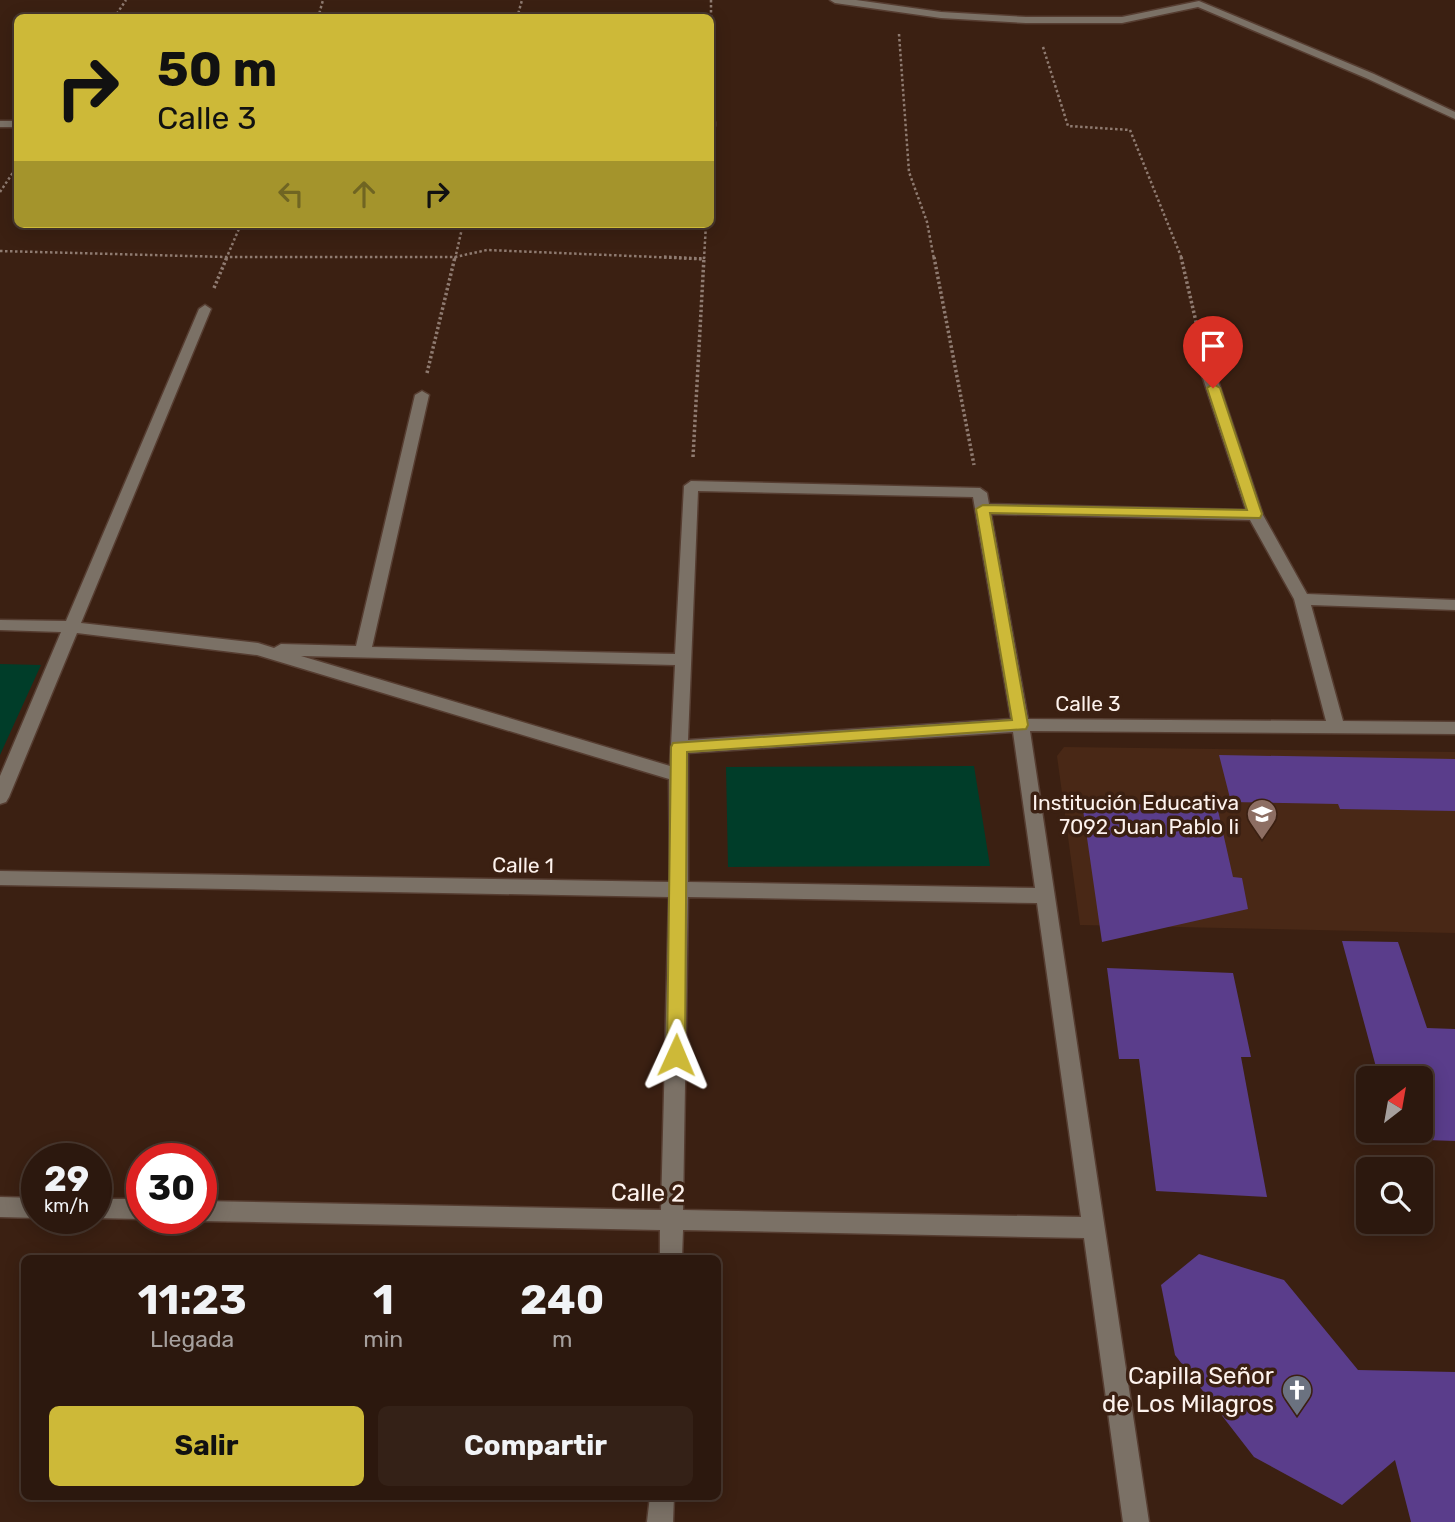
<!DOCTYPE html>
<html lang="es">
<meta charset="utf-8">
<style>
body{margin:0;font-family:Rubik,sans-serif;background:#342117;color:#f1f3f6;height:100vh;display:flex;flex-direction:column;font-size:26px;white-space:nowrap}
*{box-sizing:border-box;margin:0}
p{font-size:23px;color:#a6a09e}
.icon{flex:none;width:38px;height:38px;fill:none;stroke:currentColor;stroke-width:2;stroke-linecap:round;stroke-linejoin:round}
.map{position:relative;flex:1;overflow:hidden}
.drawer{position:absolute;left:21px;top:1255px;width:700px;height:245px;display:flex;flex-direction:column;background:#2c180e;border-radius:10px;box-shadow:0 4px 18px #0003,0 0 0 2px #48372e}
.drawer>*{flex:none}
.hud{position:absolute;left:14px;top:14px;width:700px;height:214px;border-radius:10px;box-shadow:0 4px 18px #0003,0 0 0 2px #48372e;background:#cdb938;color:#111;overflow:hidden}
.needle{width:46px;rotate:31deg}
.buttons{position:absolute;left:1356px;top:1066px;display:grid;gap:14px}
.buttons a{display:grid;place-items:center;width:77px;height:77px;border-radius:10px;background:#2c180e;box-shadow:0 4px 18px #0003,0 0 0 2px #48372e;font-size:35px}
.speed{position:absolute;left:21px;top:1143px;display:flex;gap:14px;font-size:35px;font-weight:700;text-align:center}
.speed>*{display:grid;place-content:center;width:91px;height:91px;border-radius:50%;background:#2c180e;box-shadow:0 4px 18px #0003,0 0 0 2px #48372e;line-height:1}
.speed small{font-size:18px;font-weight:400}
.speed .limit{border:10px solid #d22;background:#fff;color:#111}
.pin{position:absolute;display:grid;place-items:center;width:60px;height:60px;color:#fff;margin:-72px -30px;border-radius:50% 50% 50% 0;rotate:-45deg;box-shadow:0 0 7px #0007}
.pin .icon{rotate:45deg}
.me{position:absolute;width:77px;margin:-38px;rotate:1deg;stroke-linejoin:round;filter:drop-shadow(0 0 5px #0008)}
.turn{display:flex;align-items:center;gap:24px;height:147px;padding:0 28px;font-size:32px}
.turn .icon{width:91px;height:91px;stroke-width:2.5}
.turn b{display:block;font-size:49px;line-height:60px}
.lanes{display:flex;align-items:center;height:66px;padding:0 28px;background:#0003;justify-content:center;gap:35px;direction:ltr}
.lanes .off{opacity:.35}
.eta{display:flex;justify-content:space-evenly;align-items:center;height:119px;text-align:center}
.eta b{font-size:42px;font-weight:700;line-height:49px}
.primary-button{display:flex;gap:14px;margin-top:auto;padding:14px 28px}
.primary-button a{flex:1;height:80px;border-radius:10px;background:#cdb938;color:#111;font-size:28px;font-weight:700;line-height:80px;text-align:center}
.primary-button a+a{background:#342117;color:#f1f3f6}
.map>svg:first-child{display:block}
.built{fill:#492816}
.green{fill:#003d29}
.building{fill:#5a3d8b}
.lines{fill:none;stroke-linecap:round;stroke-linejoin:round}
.minor-casing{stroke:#563d31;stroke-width:3}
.path-far1{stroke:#8f7b71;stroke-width:2.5;stroke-dasharray:2.5 2.5;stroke-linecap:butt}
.path{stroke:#8f7b71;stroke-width:3.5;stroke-dasharray:2.5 2.5;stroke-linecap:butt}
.minor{fill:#7b7166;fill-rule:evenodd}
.route{fill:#cdb938;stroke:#857824;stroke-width:2}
.labels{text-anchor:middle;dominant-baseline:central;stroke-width:7;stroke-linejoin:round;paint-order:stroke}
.street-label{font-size:21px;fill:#fdf2ed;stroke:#3b2012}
.poi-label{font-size:21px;fill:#fdf2ed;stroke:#3b2012;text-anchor:end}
.near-street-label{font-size:24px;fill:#fdf2ed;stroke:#3b2012}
.near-poi-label{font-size:24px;fill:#fdf2ed;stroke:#3b2012;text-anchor:end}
</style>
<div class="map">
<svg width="1455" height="1522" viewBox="0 0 1455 1522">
<rect width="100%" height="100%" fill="#3b2012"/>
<path class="built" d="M1064 747 1455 752V933L1080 925 1057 756Z"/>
<path class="green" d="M0 664 41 665 0 755Z
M974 766 990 866 728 867 726 767Z"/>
<path class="building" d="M1219 755 1455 759V811L1340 809 1338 804 1231 802Z
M1082 803 1217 806 1233 877 1242 878 1248 909 1102 942Z
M1342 941 1398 942 1427 1028 1455 1029V1141L1397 1139 1394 1130H1421V1078H1379Z
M1107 968 1233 973 1251 1057H1241L1267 1197 1156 1191 1139 1059H1119Z
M1199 1254 1284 1280 1358 1370 1455 1372V1522H1411L1395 1460 1342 1505 1254 1457 1175 1355 1161 1285Z"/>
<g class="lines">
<g class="minor-casing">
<path id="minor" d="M830 0H856L941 12 1026 17H1122L1199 1 1374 74 1455 112V119L1366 78 1198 7 1122 23H1026L941 18 835 3Z
M0 121H18V127H0Z
M710 121 715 122V126L710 127Z
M205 305 211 309 81 623 258 643 274 648 281 644 356 646 415 395 422 391 429 395 372 647 675 654 684 486 691 481 980 488 987 493 989 504 1246 510 1198 363 1205 359 1212 363 1263 515 1307 594 1455 600V610L1311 605 1343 721 1455 722V734L1030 731 1149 1522H1123L1084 1238 683 1230 682 1258H660V1230L201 1221 193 1218H201V1201L661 1210 669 897 0 885V871L670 882 669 779 257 655 77 633 9 797 6 802 0 804V776L61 632 0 630V620L66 621 199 309ZM698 491 973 497 1011 719 688 740ZM991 514 1250 520 1294 599 1326 721 1028 719ZM301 656 675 665 670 766ZM1013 732 1035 888 688 882V753ZM688 897 1037 903 1081 1217 683 1210Z
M0 1197 37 1198V1218L0 1217Z
M96 1199H142V1218H145L142 1219 93 1218H96Z
M650 1496H674L673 1522H647Z"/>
</g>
<path class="path-far1" d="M711 0V99
M114 18 126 0
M318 18 323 0
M517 18 522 0
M899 34 909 172 927 222 934 259
M1043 47 1068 126 1130 130 1182 259
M0 192 18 165
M0 251 226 257H455L487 250 704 259
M226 259 241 224
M455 259 463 224
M704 259 706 224"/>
<path class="path" d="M664 257 704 259
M934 257 974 465
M1181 257 1200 339
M214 288 227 257
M427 373 455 257
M693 457 704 257"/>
<use href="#minor" class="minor"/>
</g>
<path class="route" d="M1213 384 1220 388 1262 514 1260 518 990 513 1028 725 1026 729 687 752 685 1055 682 1061 676 1063 669 1061 667 1055 671 747 673 743 1012 720 976 509 983 505 1247 510 1207 388Z"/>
<defs>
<g id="school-pin" transform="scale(1.575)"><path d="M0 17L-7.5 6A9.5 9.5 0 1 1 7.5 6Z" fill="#8d6e63" stroke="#3b2012"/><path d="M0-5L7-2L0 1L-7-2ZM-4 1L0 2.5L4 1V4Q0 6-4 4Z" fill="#fff"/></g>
<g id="church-pin" transform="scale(1.575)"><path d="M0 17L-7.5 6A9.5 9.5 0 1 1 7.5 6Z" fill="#6b7280" stroke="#3b2012"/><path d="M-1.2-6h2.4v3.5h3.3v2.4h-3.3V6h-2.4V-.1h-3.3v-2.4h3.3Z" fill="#fff"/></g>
</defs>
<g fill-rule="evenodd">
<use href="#school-pin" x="1262" y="814"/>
<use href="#church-pin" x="1297" y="1390"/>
</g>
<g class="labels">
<g class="street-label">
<text x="1088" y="703">Calle 3</text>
<text transform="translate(523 865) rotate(1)">Calle 1</text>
</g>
<g class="poi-label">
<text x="1239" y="802">Institución Educativa<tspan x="1239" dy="24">7092 Juan Pablo Ii</tspan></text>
</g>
<g class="near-street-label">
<text transform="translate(648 1193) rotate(1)">Calle 2</text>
</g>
<g class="near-poi-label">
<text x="1274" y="1376">Capilla Señor<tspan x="1274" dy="28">de Los Milagros</tspan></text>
</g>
</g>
</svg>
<div class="buttons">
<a><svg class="needle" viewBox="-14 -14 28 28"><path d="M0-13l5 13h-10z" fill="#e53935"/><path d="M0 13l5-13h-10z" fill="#a6a09e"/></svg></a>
<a><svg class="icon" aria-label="search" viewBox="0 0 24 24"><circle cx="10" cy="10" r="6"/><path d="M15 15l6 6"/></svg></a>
</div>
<div class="speed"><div>29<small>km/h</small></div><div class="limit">30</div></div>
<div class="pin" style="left:1213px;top:388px;background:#d93025"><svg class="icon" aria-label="arrive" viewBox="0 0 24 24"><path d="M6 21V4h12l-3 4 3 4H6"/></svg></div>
<svg class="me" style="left:676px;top:1055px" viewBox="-20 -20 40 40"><path d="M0-17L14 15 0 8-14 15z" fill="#cdb938" stroke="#fff" stroke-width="4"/></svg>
<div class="hud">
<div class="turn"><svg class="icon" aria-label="right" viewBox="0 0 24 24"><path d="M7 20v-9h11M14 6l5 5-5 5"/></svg><div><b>50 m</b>Calle 3</div></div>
<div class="lanes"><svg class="icon off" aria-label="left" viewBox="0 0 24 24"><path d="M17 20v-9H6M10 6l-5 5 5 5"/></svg><svg class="icon off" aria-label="ahead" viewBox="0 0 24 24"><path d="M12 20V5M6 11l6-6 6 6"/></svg><svg class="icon" aria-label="right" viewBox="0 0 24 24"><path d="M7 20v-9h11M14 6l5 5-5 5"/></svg></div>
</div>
<section class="drawer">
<div class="eta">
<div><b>11:23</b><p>Llegada</p></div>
<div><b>1</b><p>min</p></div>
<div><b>240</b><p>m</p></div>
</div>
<div class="primary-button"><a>Salir</a><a>Compartir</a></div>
</section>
</div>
